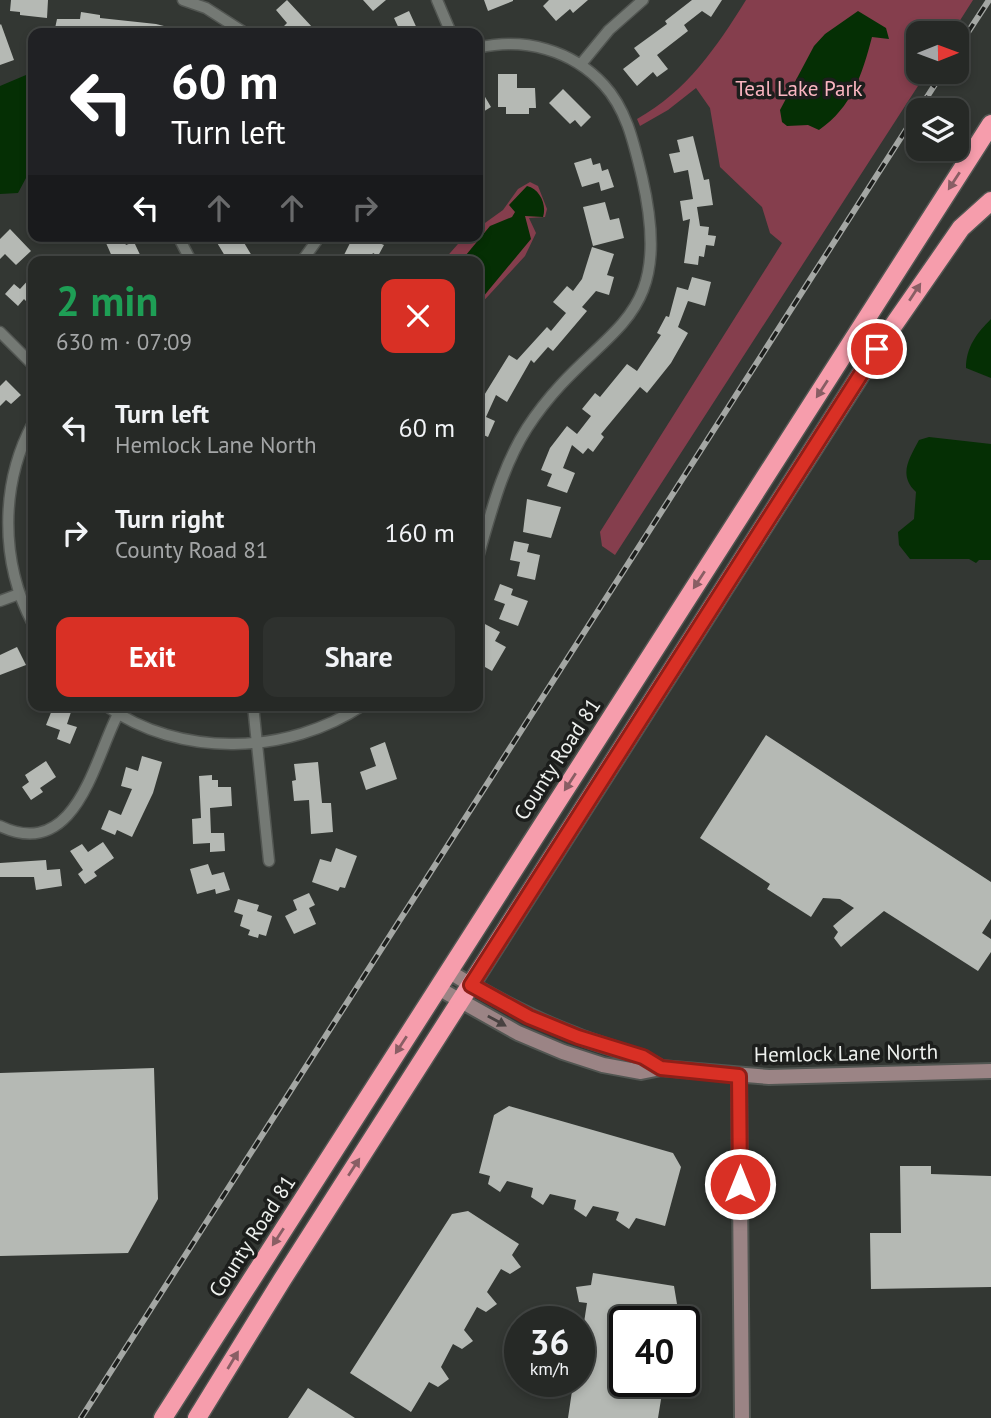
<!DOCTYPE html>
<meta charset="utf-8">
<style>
body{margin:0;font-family:"PT Sans",sans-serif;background:#2e312e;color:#f1f3f6;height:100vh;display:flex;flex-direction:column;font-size:26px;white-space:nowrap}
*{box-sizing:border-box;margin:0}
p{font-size:23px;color:#a4a6a7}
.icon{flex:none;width:38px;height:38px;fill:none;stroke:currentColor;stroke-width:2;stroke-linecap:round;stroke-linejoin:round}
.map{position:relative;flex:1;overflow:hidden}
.panel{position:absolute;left:28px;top:256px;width:455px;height:455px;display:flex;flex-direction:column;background:#262926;border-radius:14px;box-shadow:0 4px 10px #0003,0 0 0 2px #424543}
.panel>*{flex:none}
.top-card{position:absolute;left:28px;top:28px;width:455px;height:214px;border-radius:14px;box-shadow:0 4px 10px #0003,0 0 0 2px #424543;background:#202124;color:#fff;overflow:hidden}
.needle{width:46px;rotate:89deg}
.buttons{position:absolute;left:906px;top:21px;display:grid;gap:14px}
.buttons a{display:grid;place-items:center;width:63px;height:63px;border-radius:14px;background:#262926;box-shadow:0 4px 10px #0003,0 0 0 2px #424543;font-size:35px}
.speed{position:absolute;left:504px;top:1306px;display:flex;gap:14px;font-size:35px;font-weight:700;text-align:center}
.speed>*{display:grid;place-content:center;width:91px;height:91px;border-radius:50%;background:#262926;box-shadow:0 4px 10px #0003,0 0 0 2px #424543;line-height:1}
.speed small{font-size:18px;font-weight:400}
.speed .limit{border:4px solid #111;border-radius:10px;background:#fff;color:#111}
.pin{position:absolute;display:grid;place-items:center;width:60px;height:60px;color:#fff;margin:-30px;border:4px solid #fff;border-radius:50%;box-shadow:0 2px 7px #0007}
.me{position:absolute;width:77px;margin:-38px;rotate:0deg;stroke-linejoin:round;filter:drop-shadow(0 0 5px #0008)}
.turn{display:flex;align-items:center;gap:24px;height:147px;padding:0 28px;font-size:32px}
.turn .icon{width:91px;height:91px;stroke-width:2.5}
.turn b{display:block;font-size:49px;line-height:60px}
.lanes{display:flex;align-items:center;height:66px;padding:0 28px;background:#0003;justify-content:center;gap:35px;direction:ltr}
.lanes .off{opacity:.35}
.round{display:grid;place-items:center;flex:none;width:74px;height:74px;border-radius:14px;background:#2e312e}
.summary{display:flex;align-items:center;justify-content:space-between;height:119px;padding:0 28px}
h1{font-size:42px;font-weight:800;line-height:52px;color:#1e9e55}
.primary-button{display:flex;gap:14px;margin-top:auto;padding:14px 28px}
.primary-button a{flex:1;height:80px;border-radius:14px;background:#d93025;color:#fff;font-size:28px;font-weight:800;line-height:80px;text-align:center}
.primary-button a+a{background:#2e312e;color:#f1f3f6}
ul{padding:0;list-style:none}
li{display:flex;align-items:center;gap:21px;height:105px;padding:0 28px}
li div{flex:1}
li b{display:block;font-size:26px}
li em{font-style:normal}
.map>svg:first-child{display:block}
.green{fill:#853e4d}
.water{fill:#052f04}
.building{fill:#b5b9b4}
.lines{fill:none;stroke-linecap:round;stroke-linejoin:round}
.street-casing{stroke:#525652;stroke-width:13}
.secondary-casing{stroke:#525652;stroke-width:18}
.highway-casing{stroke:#525652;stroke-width:21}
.street{stroke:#747974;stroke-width:10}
.secondary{stroke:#9b8485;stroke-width:14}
.highway{stroke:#f69dac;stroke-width:18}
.rail-casing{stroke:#a4a7a4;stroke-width:6}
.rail{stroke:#1c1e1c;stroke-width:3.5;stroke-dasharray:10;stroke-linecap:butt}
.oneway{fill:#895e64}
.oneway2{fill:#484241}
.route-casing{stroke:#8d1f18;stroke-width:18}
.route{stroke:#d93025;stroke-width:12}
.labels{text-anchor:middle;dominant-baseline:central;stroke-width:7;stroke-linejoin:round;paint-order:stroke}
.park-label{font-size:21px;fill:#fab6c0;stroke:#1c1e1c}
.street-label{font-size:21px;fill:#eef1ee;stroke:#1c1e1c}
</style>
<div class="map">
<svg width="991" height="1418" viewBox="0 0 991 1418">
<rect width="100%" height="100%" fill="#333733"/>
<path class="green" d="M746 0H973L952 33H919V72H927L615 555 602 546 600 532 782 243 770 233 762 207 720 167 710 108 696 88 668 110 640 126 637 119C687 91 716 48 746 0Z
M530 182 538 186 547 209 545 217 529 218 536 233 525 256 478 307V261H443L465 236H478V228L503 210 518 189Z"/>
<path class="water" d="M858 11 886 28 889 39 872 37C862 75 852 107 819 130L808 125 787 126 782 122 780 110 814 46 825 34Z
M26 75H33V165L18 193 0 194V86Z
M527 186C540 189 547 205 543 217L525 216 531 239 478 303V261H461L490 226 512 217 515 212 509 205Z
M991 319V378L966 368C966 347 977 333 991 319Z
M929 437 991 444V560H979L976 563 969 559H910L899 545 898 532 914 519 916 492C898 475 909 459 919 440Z"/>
<path class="building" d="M11 0H48L47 18 20 15V12L10 11Z
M287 0 313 28 307 33H291L284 26 287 23 276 10Z
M363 0H386L373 11Z
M484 0H513V1L488 11Z
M549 0H588L573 13 570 9 556 21 543 6Z
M692 0H722L711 17 702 11 684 25 688 31 657 55 668 69 657 77 653 72 637 86 623 69 640 56 634 48 667 24 665 21Z
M409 11 419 33H401L394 18Z
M81 12 100 15V18L156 24 180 30 179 33H54L57 19H80Z
M1 24 14 60 0 65V25Z
M498 74H517V88H535L536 108H529V114H506V107H498Z
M478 85 491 107 478 115Z
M563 89 591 117 581 127 575 120 570 124 549 103Z
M693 136 704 180 709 179 713 205 697 207 700 226 709 227 708 235 716 236 714 246 706 245 704 257 699 256 698 265 684 263 690 219 683 221 680 201 693 199 688 170 674 173 669 154 680 152 677 140Z
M591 158 593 165 600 163 602 171 608 169 614 187 601 191 599 182 582 187 574 163Z
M605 202 610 220 619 218 624 238 593 246 583 207Z
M10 229 31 251 16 265 5 254 0 259V239Z
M121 236 126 245 134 242 143 261H114L106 243Z
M225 236H240L255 261H228L216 241Z
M362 236 384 245 378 256 373 253 369 261H341L352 239 359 243Z
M592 247 614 254 607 275 614 277 609 295 596 291 582 307 587 311 553 351 548 347 534 363 531 360 507 402 496 395 486 417 495 421 488 437 479 433 478 436V394L483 397 509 355 517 360 547 327 551 331 566 313 553 302 567 286 573 291 582 279Z
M33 275V308L24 299 18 306 5 294 14 284 20 289Z
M692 277 711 282 705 306 688 301 678 327 688 333 671 363 647 393 640 387 601 434 604 437 593 452 588 448 583 454 572 445 563 468 575 473 567 493 547 486 552 474 541 470 550 448 567 426 577 434 591 416 582 409 595 393 600 397 627 364 637 371 661 335 657 333 666 316 669 317 677 287 688 290Z
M6 380 21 395 11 404 6 400 0 406V386Z
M527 499 561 507 551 538 523 532Z
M514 541 529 544 527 552 540 555 535 580 517 576 520 562 510 560Z
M500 584 513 589 511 595 528 601 518 626 499 619 505 604 494 600Z
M483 623 500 632 495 641 506 647 492 671 478 663 485 646 478 642V632Z
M17 647 26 665 0 675V655Z
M54 705 72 709 67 724 77 727 70 744 57 739 60 730 46 725Z
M766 735 991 882V919L982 933 991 939V952L978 971 884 911 841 947 834 938 838 932 833 926 854 908 840 899 823 898 811 917 767 889 770 884 700 838Z
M385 742 397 779 366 790 360 772 376 766 370 748Z
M142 756 162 762 153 793 132 837 117 830 115 835 101 829 109 810 121 815 132 789 121 786 126 767 138 771Z
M46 761 56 777 40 788 43 792 31 800 22 787 29 782 25 775Z
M318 762 322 803H331L333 832 311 834 309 800 294 801 292 781 296 780 294 764Z
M212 775V780H218V787H231L232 806 210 808 211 833H224L225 851 210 852V843L193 844 192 819 201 818 199 776Z
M103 842 114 858 94 872 97 876 85 884 78 874 83 870 70 851 82 844 88 852Z
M336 848 357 856 345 888 340 887 338 891 312 882 320 859 331 862Z
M46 860 47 870 60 869 62 886 36 890 34 877H0V863Z
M208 864 212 875 224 872 230 890 216 894 215 889 197 894 190 869Z
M309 893 315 905 309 908 316 924 294 934 285 916 297 910 293 900Z
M238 899 259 905 257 911 272 916 266 936 259 934 258 938 248 935 250 930 240 926 243 915 234 912Z
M154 1068 158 1199 128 1253 0 1256V1073Z
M509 1106 673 1153 681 1167 665 1226 636 1218 629 1229 616 1220 619 1212 593 1206 586 1217 574 1209 576 1200 550 1194 543 1205 531 1197 533 1188 507 1181 500 1192 488 1184 490 1176 479 1173 494 1115Z
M900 1166H931V1174L991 1176V1287L871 1289 870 1233H901Z
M468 1211 519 1244 512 1255 521 1267 510 1274 501 1269 487 1292 497 1304 486 1312 477 1307 464 1330 473 1341 462 1349 453 1344 441 1367 449 1379 438 1387 429 1382 411 1412 350 1373 452 1214Z
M593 1273 674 1286 677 1304 674 1321H625V1381H664L658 1418H568L572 1391 563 1390 562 1381H579V1330L583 1329 587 1303 579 1302 576 1287 591 1285Z
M308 1388 355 1418H288Z"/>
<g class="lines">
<g class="street-casing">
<path id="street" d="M183 0 206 8 245 33
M437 0 451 33
M478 48C524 37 572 50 604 85 627 110 634 144 642 177 678 334 597 321 527 428 502 467 491 513 478 557
M581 64 609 30 643 0
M178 236 191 261
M302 261 320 236
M0 332 33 365
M33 423C0 484 0 562 33 624
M0 601 19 594
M105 705C180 759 288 755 363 705
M253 705 269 861
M0 826C76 862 94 760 118 714"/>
</g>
<g class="secondary-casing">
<path id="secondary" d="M448 971C489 996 530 1018 575 1035 603 1047 634 1052 661 1068
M438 988 518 1033 563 1052 603 1065 641 1072 661 1068 769 1077 991 1071
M739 1076 742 1418"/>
</g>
<g class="highway-casing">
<path id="highway" d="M163 1418 991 124
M197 1418 282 1280 877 349 961 228 991 201"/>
</g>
<use href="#street" class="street"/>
<use href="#secondary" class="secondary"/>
<use href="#highway" class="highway"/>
<g class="rail-casing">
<path id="rail" d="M957 49 989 0
M81 1418 943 72"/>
</g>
<use href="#rail" class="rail"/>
</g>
<defs><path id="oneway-solid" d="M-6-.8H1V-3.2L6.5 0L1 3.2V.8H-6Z" transform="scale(1.75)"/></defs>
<g class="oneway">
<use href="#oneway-solid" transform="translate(954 181) rotate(123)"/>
<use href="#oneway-solid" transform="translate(915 292) rotate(-57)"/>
<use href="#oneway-solid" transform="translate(822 389) rotate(123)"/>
<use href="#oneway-solid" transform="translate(699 580) rotate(123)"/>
<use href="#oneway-solid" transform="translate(570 782) rotate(123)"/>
<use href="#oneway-solid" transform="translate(401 1045) rotate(123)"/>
<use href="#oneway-solid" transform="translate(354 1167) rotate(-57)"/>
<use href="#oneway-solid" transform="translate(278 1237) rotate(123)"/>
<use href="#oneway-solid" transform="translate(233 1360) rotate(-59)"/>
</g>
<use class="oneway2" href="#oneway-solid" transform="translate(497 1021) rotate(29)"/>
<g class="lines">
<g class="route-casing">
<path id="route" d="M740 1184 739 1076 661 1068 643 1057 578 1037 529 1017 471 985 877 349"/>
</g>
<use href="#route" class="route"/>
</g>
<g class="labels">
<g class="park-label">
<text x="799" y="88">Teal Lake Park</text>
</g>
<g class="street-label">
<text transform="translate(557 759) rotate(-57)">County Road 81</text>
<text transform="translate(846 1053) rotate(-1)">Hemlock Lane North</text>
<text transform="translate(252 1236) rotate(-57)">County Road 81</text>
</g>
</g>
</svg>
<div class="buttons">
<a><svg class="needle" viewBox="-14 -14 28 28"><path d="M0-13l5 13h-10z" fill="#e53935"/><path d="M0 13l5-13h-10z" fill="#a4a6a7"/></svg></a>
<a><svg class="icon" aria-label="layers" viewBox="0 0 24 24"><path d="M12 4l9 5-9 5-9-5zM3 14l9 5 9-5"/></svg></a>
</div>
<div class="speed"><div>36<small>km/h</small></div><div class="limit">40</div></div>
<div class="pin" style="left:877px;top:349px;background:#d93025"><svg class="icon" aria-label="arrive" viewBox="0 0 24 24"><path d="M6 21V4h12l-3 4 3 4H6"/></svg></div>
<svg class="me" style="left:740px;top:1184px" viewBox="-20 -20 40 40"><circle r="17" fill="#d93025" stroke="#fff" stroke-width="3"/><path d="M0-11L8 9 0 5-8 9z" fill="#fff"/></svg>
<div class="top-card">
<div class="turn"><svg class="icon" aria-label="left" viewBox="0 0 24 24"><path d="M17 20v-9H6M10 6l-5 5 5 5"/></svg><div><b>60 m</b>Turn left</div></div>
<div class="lanes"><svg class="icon" aria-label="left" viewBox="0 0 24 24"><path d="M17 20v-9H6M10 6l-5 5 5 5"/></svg><svg class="icon off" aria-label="ahead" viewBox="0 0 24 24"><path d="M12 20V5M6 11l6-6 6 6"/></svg><svg class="icon off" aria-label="ahead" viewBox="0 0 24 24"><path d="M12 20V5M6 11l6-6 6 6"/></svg><svg class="icon off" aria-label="right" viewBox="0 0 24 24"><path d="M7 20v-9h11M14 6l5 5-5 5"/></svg></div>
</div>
<section class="panel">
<div class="summary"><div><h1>2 min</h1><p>630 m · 07:09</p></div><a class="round" style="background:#d93025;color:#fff"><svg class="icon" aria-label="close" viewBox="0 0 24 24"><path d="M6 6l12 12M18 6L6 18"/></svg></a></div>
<ul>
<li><svg class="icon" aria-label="left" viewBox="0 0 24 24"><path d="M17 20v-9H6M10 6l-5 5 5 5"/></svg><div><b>Turn left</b><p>Hemlock Lane North</p></div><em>60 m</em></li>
<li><svg class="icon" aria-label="right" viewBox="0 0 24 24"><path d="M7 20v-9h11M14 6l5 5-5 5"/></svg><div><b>Turn right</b><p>County Road 81</p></div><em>160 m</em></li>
</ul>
<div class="primary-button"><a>Exit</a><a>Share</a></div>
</section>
</div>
